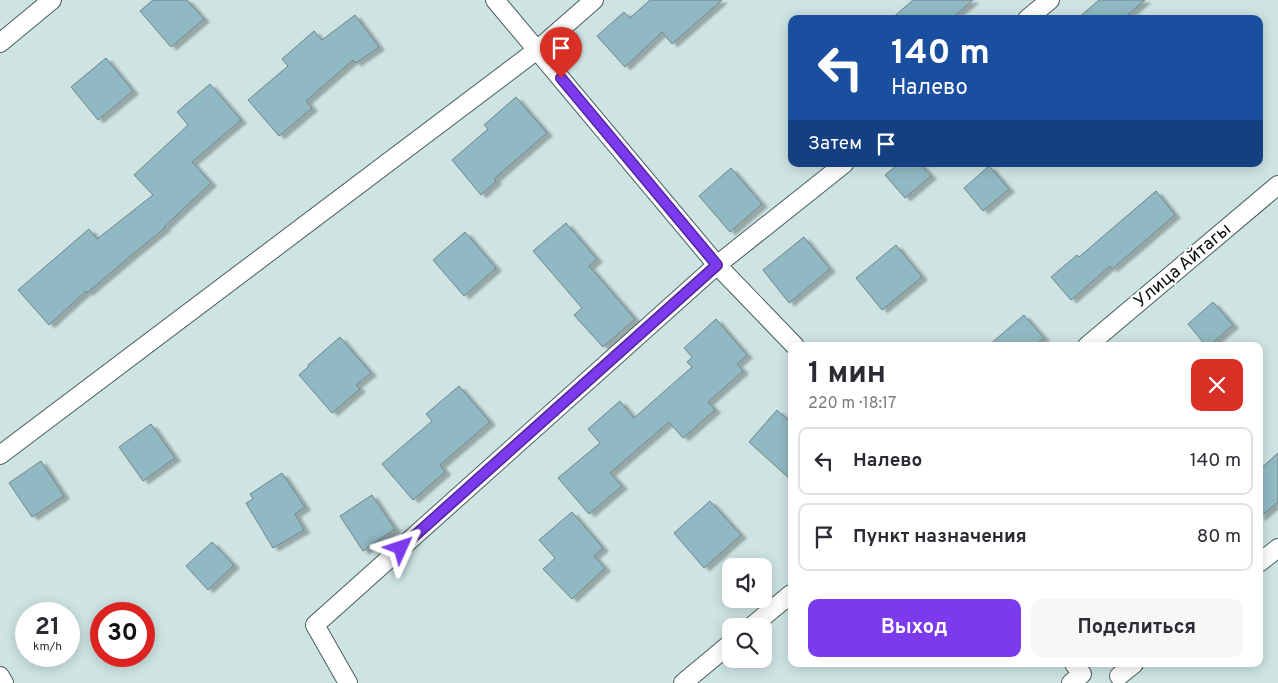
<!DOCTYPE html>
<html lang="ru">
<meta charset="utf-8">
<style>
body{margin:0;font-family:Overpass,sans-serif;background:#f7f7f7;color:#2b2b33;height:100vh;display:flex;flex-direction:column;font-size:19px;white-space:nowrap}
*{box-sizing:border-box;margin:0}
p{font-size:16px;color:#7c7c81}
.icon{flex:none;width:28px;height:28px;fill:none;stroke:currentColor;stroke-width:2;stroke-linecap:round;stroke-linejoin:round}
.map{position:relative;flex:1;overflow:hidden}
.details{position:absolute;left:788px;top:342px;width:475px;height:325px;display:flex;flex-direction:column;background:#fff;border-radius:10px;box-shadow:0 2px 12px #0003}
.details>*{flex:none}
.banner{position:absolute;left:788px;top:15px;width:475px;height:152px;border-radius:10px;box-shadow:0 2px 12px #0003;background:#1a4fa0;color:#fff;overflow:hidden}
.buttons{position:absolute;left:722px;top:558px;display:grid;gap:10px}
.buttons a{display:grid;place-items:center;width:50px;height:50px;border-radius:10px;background:#fff;box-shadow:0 2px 12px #0003;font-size:25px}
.speed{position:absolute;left:15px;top:602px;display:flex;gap:10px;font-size:25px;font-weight:700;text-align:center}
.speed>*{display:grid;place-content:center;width:65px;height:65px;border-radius:50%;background:#fff;box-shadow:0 2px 12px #0003;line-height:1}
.speed small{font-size:12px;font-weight:400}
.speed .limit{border:8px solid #d22;background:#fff;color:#111}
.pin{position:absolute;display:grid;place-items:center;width:42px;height:42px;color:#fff;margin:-51px -21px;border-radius:50% 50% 50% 0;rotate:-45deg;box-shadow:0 0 5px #0007}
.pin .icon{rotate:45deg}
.me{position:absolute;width:55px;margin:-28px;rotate:48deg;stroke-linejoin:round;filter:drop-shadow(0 0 4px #0008)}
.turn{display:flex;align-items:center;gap:18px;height:105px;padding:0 20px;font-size:22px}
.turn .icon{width:65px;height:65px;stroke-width:2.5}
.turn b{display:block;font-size:35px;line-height:42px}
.then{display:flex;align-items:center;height:48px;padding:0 20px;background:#0003;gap:10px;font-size:19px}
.round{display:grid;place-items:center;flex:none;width:52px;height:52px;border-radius:10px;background:#f7f7f7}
.head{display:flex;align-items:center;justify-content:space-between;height:85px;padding:0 20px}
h1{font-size:30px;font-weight:700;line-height:38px}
.button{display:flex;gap:10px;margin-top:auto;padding:10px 20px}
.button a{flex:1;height:58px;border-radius:10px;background:#7c3aed;color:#fff;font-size:20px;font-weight:700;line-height:58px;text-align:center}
.button a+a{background:#f7f7f7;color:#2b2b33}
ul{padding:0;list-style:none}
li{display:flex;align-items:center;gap:15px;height:68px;margin:0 10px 8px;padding:0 10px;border:2px solid #e1e1e2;border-radius:10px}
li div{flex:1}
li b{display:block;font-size:19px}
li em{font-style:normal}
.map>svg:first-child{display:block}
.building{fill:#91b9c3;stroke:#708489;filter:url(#shadow)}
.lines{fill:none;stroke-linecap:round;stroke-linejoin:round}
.minor-casing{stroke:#495d5c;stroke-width:20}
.minor{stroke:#fff;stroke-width:18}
.route-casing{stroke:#51269a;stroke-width:12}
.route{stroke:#7c3aed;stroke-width:9}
.labels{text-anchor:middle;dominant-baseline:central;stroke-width:4;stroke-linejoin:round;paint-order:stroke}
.street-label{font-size:18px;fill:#091110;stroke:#fff}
</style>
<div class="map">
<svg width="1278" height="683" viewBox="0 0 1278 683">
<defs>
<filter id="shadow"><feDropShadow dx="5.5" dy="3" stdDeviation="1" flood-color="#0004"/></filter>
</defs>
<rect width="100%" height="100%" fill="#cde4e3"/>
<path class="building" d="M153 0H187L204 19 171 47 140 11Z
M650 0H722L672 44 662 32 625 67 597 36 624 12 630 18Z
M913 0H973L951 19H891Z
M1099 0H1145L1123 19H1077Z
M355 15 379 47 356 63 353 60 306 101 312 108 279 136 248 100 288 66 282 59 314 31 322 40Z
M106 58 133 91 98 120 71 87Z
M210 84 241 120 192 162 211 183 164 227 165 228 133 254 87 293 86 291 49 325 18 290 89 229 97 239 153 195 134 175 188 125 177 112Z
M516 97 547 133 494 179 496 181 481 195 452 160 488 129 484 125Z
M898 164H920L931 176 905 198 885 175Z
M989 166 1009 189 983 211 964 188Z
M731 168 762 204 730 232 699 196Z
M1156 191 1175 215 1112 269 1110 266 1071 300 1051 277 1077 255 1079 257Z
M566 223 597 259 589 266 635 319 603 347 574 315 582 308 533 251Z
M465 232 496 268 464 296 433 260Z
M804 237 830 269 789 303 763 270Z
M896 245 922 277 882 310 856 278Z
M1213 302 1233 325 1209 346H1206L1188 324Z
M1024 315 1044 338 1034 346H988Z
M716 319 747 355 737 364 743 371 708 402 715 410 683 438 669 422 610 473 622 486 589 514 558 478 600 443 588 429 620 401 634 418 692 367 687 362 692 357 684 348Z
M340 337 371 373 356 385 360 389 332 413 299 375 309 366 308 365Z
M459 386 490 422 440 465 445 472 413 500 382 464 432 421 426 414Z
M777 410 791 423V480L749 442Z
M151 424 175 458 143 481 119 447Z
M1278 453V502L1259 518V470Z
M41 461 64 496 32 517 9 483Z
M282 473 305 507 295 514 304 530 273 548 246 503 253 499 250 494Z
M372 495 395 529 363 551 340 516Z
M710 501 741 535 704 568 674 533Z
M572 512 603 548 594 556 605 568 572 599 543 569 555 558 539 540Z
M212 542 234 565 208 590 186 566Z"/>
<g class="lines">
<g class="minor-casing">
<path id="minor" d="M495 0 717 265 844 164
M1027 19 1050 0
M0 43 52 0
M1087 346 1278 185
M0 455 537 50 594 0
M1259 563 1278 548
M752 626 791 594
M0 676 4 683
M1119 676 1134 664
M348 683 315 625 717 265 795 346
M683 683 731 643
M1071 683 1082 674 1074 664"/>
</g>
<use href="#minor" class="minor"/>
</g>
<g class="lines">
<g class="route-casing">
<path id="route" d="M401 548 717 265 561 78"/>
</g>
<use href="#route" class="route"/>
</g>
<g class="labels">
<g class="street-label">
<text transform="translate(1183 266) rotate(-40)">Улица Айтагы</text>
</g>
</g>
</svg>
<div class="buttons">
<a><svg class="icon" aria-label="sound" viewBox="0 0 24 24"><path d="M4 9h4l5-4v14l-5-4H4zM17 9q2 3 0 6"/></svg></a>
<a><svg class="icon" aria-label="search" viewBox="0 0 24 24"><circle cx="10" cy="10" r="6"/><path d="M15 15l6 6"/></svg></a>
</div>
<div class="speed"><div>21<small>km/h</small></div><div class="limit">30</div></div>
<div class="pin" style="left:561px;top:78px;background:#d93025"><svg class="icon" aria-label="arrive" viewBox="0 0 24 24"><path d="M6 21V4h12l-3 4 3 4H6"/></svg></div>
<svg class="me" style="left:401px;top:548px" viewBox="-20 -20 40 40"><path d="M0-17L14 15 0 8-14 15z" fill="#7c3aed" stroke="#fff" stroke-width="4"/></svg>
<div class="banner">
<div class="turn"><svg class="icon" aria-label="left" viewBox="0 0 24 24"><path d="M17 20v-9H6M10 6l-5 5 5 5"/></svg><div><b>140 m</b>Налево</div></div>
<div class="then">Затем<svg class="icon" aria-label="arrive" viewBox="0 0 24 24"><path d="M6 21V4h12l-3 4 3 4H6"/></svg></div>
</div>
<section class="details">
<div class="head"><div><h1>1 мин</h1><p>220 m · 18:17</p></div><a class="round" style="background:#d93025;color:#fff"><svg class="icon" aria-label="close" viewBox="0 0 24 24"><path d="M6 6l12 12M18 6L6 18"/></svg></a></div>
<ul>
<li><svg class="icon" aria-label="left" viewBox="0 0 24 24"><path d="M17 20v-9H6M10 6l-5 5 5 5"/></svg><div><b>Налево</b></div><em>140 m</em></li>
<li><svg class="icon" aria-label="arrive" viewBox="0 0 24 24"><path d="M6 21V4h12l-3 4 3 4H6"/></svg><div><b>Пункт назначения</b></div><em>80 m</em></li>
</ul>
<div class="button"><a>Выход</a><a>Поделиться</a></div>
</section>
</div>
